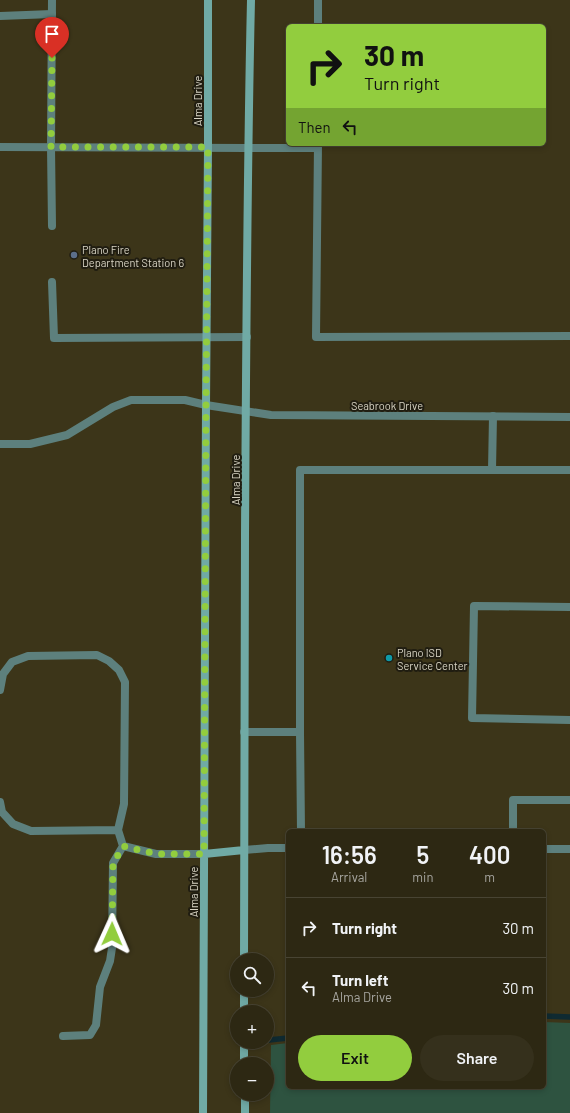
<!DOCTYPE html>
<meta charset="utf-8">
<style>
body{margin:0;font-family:Barlow,sans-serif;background:#35301c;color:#f1f3f6;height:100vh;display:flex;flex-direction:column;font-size:15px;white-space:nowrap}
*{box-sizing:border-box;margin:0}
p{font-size:13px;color:#a7a6a0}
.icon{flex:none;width:22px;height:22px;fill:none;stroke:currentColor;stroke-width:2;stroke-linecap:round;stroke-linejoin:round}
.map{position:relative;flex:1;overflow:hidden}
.side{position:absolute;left:286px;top:829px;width:260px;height:260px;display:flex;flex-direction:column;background:#2d2813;border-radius:6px;box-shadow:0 2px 6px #0003,0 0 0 1px #484433}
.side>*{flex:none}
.banner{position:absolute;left:286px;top:24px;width:260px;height:122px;border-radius:6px;box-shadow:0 2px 6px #0003,0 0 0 1px #484433;background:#92cd3e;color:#111;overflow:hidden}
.tools{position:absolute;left:230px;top:953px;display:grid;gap:8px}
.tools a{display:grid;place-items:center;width:44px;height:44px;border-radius:50%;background:#2d2813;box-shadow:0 2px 6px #0003,0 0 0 1px #484433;font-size:20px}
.pin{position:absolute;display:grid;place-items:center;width:34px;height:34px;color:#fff;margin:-41px -17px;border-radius:50% 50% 50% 0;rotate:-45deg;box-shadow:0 0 4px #0007}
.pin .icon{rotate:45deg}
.me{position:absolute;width:44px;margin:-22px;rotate:1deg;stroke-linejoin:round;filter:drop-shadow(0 0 3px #0008)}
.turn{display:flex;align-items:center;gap:14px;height:84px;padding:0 12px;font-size:18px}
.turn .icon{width:52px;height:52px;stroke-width:2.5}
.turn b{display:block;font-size:28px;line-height:34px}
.then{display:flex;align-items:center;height:38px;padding:0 12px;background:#0003;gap:8px;font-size:15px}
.eta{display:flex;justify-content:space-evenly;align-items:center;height:68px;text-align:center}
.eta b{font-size:24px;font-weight:600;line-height:28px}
.primary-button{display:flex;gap:8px;margin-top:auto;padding:8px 12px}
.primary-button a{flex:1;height:46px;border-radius:24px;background:#92cd3e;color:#111;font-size:16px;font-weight:600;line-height:46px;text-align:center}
.primary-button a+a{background:#35301c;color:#f1f3f6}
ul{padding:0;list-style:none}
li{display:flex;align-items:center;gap:12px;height:60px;padding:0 12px;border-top:1px solid #484433}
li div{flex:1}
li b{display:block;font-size:15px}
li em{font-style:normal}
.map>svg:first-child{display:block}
.park{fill:#2e5340}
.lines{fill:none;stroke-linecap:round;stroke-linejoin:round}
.stream{stroke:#0f2a31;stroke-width:5.5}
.service{stroke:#5d807d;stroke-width:8}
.minor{stroke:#5d807d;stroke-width:8}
.tertiary{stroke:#5d807d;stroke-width:8}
.secondary{stroke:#70aaa5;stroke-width:8}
.route{stroke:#92cd3e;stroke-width:7;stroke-dasharray:0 12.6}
.service-dot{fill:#5c6f8a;stroke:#201d11;stroke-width:1.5}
.culture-dot{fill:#0f9aa8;stroke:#201d11;stroke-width:1.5}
.labels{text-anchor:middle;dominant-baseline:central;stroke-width:4;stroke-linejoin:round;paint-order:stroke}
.street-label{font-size:11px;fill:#d8d4c4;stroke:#201d11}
.poi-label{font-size:11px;fill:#d8d4c4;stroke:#201d11;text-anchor:start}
</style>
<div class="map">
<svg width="570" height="1113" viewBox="0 0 570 1113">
<rect width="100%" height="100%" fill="#3c3519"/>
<path class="park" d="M544 1022 570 1023V1113H270L271 1045 288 1043V1087H544Z"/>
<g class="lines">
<path class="stream" d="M544 1016 570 1017
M269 1040 288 1038"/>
<path class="service" d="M0 16 52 14
M318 26V0
M318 144 316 337 570 336
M51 147 52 226
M248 148H318
M52 282 54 338 247 337
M0 444H30L67 435 113 407 131 400H185L206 405
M492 470 493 416
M570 607 474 606 472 718 570 720
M0 690 3 674 12 662 28 656 97 655 109 661 119 670 125 682 124 804 118 830 123 846 156 854H204
M244 732H300
M0 802 2 812 13 824 31 831 118 830
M301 831 300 732V470H570
M513 831V800H570
M544 849H570
M244 850 268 848H288
M63 1036 90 1035 96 1025 100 987 110 961 112 948 113 863 123 846"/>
<path class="minor" d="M51 147 52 0"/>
<path class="tertiary" d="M0 147 248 148
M206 405 271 415 570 417"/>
<path class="secondary" d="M204 854 244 850
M244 960C244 818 245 677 245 535 246 357 247 178 251 0
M244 990V1012
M244 1042V1064
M245 1094V1113
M203 1113 205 635 206 405 208 147V0"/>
</g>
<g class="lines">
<path class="route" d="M52 58 51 147H208L206 405 204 854H156L123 846 113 864 112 934"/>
</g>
<circle class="service-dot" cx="74" cy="255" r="4"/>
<circle class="culture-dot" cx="389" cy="658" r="4"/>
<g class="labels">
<g class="street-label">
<text transform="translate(197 101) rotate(-90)">Alma Drive</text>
<text x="387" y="405">Seabrook Drive</text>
<text transform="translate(235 480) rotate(-90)">Alma Drive</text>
<text transform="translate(193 892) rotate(-90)">Alma Drive</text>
</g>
<g class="poi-label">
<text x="82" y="249">Plano Fire<tspan x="82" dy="13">Department Station 6</tspan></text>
<text x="397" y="652">Plano ISD<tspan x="397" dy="13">Service Center</tspan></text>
</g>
</g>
</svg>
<div class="tools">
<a><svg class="icon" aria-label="search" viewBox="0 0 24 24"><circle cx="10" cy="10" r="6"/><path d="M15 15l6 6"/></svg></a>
<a>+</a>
<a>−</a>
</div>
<div class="pin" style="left:52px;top:58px;background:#d93025"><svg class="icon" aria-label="arrive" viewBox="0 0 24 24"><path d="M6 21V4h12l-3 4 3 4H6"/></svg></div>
<svg class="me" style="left:112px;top:934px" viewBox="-20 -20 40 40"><path d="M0-17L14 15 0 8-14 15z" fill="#92cd3e" stroke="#fff" stroke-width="4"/></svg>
<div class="banner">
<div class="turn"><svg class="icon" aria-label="right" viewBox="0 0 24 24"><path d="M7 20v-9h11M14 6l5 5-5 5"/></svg><div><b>30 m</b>Turn right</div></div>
<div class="then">Then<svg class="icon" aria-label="left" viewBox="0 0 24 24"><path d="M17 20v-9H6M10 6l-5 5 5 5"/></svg></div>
</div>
<section class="side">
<div class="eta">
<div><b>16:56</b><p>Arrival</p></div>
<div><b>5</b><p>min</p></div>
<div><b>400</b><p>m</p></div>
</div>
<ul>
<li><svg class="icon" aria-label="right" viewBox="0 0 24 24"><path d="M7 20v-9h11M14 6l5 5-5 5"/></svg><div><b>Turn right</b></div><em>30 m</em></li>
<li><svg class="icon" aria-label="left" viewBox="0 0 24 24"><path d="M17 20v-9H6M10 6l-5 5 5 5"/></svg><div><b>Turn left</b><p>Alma Drive</p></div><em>30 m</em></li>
</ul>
<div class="primary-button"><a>Exit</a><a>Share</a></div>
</section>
</div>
